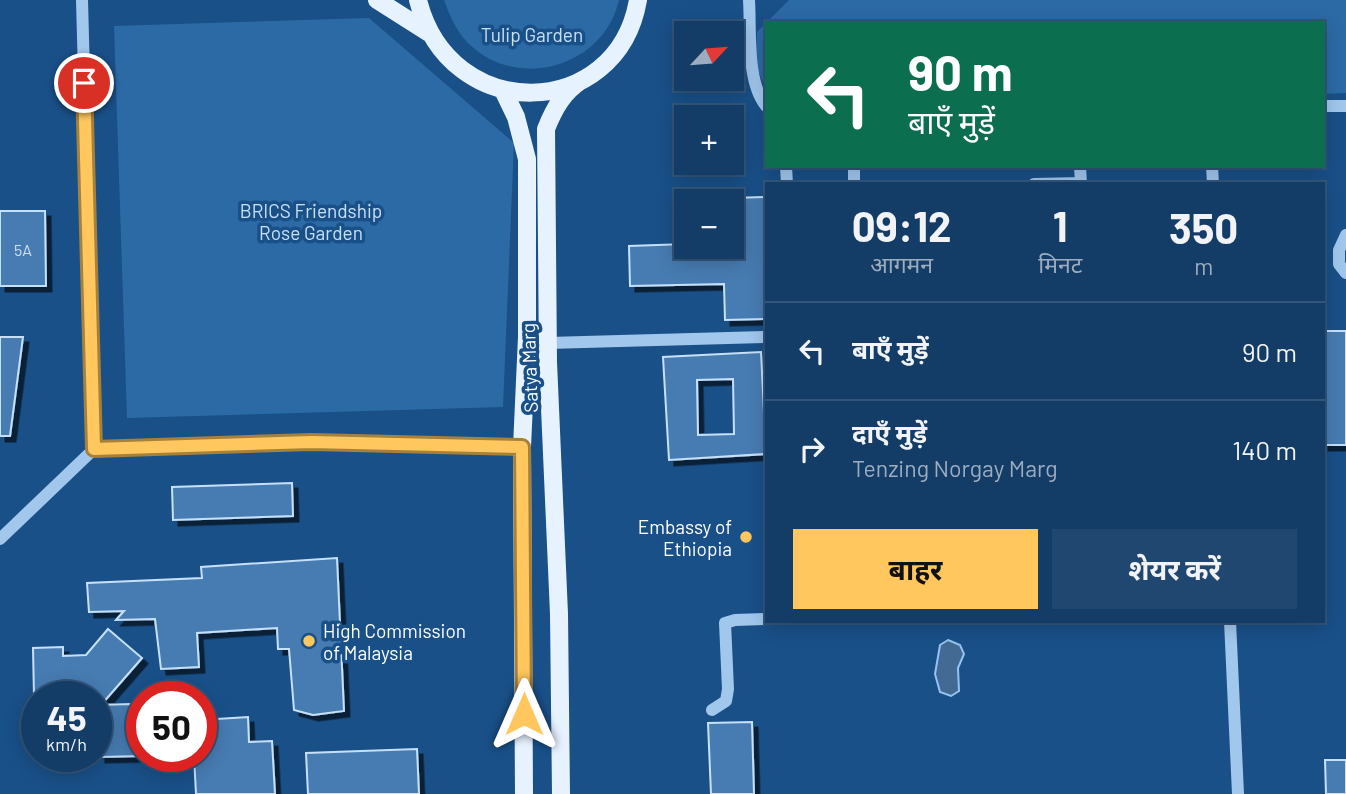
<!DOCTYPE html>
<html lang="hi">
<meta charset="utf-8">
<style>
body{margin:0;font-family:Barlow,"Noto Sans Devanagari",sans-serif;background:#20476f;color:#f1f3f6;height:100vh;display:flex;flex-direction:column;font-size:26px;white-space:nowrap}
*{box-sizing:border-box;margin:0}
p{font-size:23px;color:#9dadbf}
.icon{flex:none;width:38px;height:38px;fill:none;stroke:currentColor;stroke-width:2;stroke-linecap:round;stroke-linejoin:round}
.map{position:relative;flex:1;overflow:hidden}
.details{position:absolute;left:765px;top:182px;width:560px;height:441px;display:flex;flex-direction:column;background:#133c66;border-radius:0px;box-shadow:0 4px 18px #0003,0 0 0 2px #32567a}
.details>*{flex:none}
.banner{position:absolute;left:765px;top:21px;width:560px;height:147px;border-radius:0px;box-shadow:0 4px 18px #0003,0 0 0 2px #32567a;background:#0b6e4f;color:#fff;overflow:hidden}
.needle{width:46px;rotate:64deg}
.controls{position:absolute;left:674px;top:21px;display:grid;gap:14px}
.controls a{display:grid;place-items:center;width:70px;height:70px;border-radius:0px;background:#133c66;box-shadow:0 4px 18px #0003,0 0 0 2px #32567a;font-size:35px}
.speed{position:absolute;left:21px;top:681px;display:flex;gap:14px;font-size:35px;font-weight:700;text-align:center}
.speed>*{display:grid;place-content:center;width:91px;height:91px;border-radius:50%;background:#133c66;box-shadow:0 4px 18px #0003,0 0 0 2px #32567a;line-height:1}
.speed small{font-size:18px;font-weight:400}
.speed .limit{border:10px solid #d22;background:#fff;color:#111}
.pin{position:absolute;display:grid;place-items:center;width:60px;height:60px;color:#fff;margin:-30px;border:4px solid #fff;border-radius:50%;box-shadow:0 2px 7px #0007}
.me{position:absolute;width:77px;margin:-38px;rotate:0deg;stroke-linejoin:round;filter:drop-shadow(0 0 5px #0008)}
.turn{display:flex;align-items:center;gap:24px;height:147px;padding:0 28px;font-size:32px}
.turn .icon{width:91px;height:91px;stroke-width:2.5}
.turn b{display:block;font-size:49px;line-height:60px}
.eta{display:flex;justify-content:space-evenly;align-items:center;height:119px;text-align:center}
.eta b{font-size:42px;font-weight:700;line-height:49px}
.action{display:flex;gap:14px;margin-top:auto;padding:14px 28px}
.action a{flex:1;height:80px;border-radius:0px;background:#ffc75d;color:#111;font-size:28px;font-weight:700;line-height:80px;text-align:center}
.action a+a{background:#20476f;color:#f1f3f6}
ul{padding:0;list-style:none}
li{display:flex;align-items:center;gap:21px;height:98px;padding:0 28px;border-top:2px solid #32567a}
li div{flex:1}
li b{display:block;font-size:26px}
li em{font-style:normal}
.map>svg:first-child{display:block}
.green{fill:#2c6aa6}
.water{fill:#426a93;stroke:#94c3ef;stroke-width:2}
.building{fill:#467cb2;stroke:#c7e0f9;stroke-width:2;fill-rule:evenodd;filter:url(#shadow)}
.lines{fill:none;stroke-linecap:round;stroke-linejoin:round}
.minor{stroke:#a1c7ed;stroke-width:12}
.major{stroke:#e7f2ff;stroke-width:18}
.route-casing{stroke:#a6813c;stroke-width:18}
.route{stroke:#ffc75d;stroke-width:12}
.poi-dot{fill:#ffc75d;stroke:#195088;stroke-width:2.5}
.labels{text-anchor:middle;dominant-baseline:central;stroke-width:7;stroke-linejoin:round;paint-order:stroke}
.number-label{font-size:16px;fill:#d1deec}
.park-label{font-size:19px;fill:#c7e0f9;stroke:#195088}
.street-label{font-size:19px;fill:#fff;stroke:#195088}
.poi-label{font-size:19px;fill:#fff;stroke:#195088;text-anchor:end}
</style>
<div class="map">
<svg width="1346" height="794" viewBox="0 0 1346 794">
<defs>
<filter id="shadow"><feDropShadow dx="5.5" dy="5.5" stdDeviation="0" flood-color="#0009"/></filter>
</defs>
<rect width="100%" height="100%" fill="#195088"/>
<path class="green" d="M444 0H619C604 67 517 92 468 43 456 31 450 16 444 0Z
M789 0H1346V93L1323 94V23H766V89L755 64 757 32Z
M369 18 514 143 503 407 127 418 114 26Z"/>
<path class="water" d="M948 640 960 645 964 654 958 668 959 691 951 696 940 692 935 674 940 645Z"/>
<path class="building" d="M766 197V319L725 320 724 284 630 286 629 246 686 244V247H732V198Z
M0 211H45L46 286H0Z
M1323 331H1346V445H1323Z
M0 337H23L10 436H0Z
M761 352 766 454 669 460 663 357ZM733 379 734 434 698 435 697 380Z
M292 483 293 516 173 520 172 487Z
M337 558 344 711 313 715 294 710 289 649H278L277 628 197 633 199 667 161 669 155 619 116 620 124 611 89 612 87 583 202 578 201 567Z
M108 629 142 658 101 705 130 704 131 724H142V756L100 757 96 696H34L33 648 63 647V656L86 655Z
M248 717 249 742 272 741 275 794H196L194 756H201V720Z
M752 722 754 794H711L708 723Z
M417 749 419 794H308L306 753Z
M1325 760H1346V794H1326Z"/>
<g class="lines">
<path class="minor" d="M82 0 94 449
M749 0C751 31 746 81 766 106
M1323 106H1346
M786 166 787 184
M854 166V184
M1080 166 1081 184
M1212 166 1213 184
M1034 184 1081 183
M1346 235 1339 250V264L1346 273
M548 343 766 337
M0 539 94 449 312 442 522 447
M1230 621 1238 794
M712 710 726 701 728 689 725 623 735 620 766 619"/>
<path class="major" d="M377 0 429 33
M418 0C449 125 617 122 638 0
M503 90 516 117 527 159V337L522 447 524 794
M561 794 559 614 548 362 546 129C554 109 563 92 582 80"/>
</g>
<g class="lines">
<g class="route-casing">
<path id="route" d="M84 83 94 449 312 442 522 447 524 714"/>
</g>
<use href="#route" class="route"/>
</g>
<g class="poi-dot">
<circle cx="746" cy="537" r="7"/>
<circle cx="309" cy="641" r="7"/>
</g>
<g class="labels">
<g class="number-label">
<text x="23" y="249">5A</text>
</g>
<g class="park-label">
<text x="532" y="34">Tulip Garden</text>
<text x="311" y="210">BRICS Friendship<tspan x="311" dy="22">Rose Garden</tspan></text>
</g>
<g class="street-label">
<text transform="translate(529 368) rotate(-92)">Satya Marg</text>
</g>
<g class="poi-label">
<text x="732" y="526">Embassy of<tspan x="732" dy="22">Ethiopia</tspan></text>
<text x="323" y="630" text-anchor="start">High Commission<tspan x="323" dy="22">of Malaysia</tspan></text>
</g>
</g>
</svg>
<div class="controls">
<a><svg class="needle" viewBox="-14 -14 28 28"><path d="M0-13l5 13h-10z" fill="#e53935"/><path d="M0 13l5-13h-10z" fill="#9dadbf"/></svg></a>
<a>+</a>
<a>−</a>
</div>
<div class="speed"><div>45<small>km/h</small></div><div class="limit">50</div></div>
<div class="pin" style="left:84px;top:83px;background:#d93025"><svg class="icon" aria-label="arrive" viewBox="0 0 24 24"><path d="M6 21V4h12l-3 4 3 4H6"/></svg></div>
<svg class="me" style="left:524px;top:714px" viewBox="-20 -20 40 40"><path d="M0-17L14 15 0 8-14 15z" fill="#ffc75d" stroke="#fff" stroke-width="4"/></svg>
<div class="banner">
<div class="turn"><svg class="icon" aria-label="left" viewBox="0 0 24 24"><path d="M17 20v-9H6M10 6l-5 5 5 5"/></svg><div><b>90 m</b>बाएँ मुड़ें</div></div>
</div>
<section class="details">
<div class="eta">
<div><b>09:12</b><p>आगमन</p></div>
<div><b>1</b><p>मिनट</p></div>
<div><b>350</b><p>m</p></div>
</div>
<ul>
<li><svg class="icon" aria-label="left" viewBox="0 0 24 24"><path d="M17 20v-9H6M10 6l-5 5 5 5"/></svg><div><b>बाएँ मुड़ें</b></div><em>90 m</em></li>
<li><svg class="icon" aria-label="right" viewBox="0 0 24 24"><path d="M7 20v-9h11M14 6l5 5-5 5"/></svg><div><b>दाएँ मुड़ें</b><p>Tenzing Norgay Marg</p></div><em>140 m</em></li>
</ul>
<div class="action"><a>बाहर</a><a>शेयर करें</a></div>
</section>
</div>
